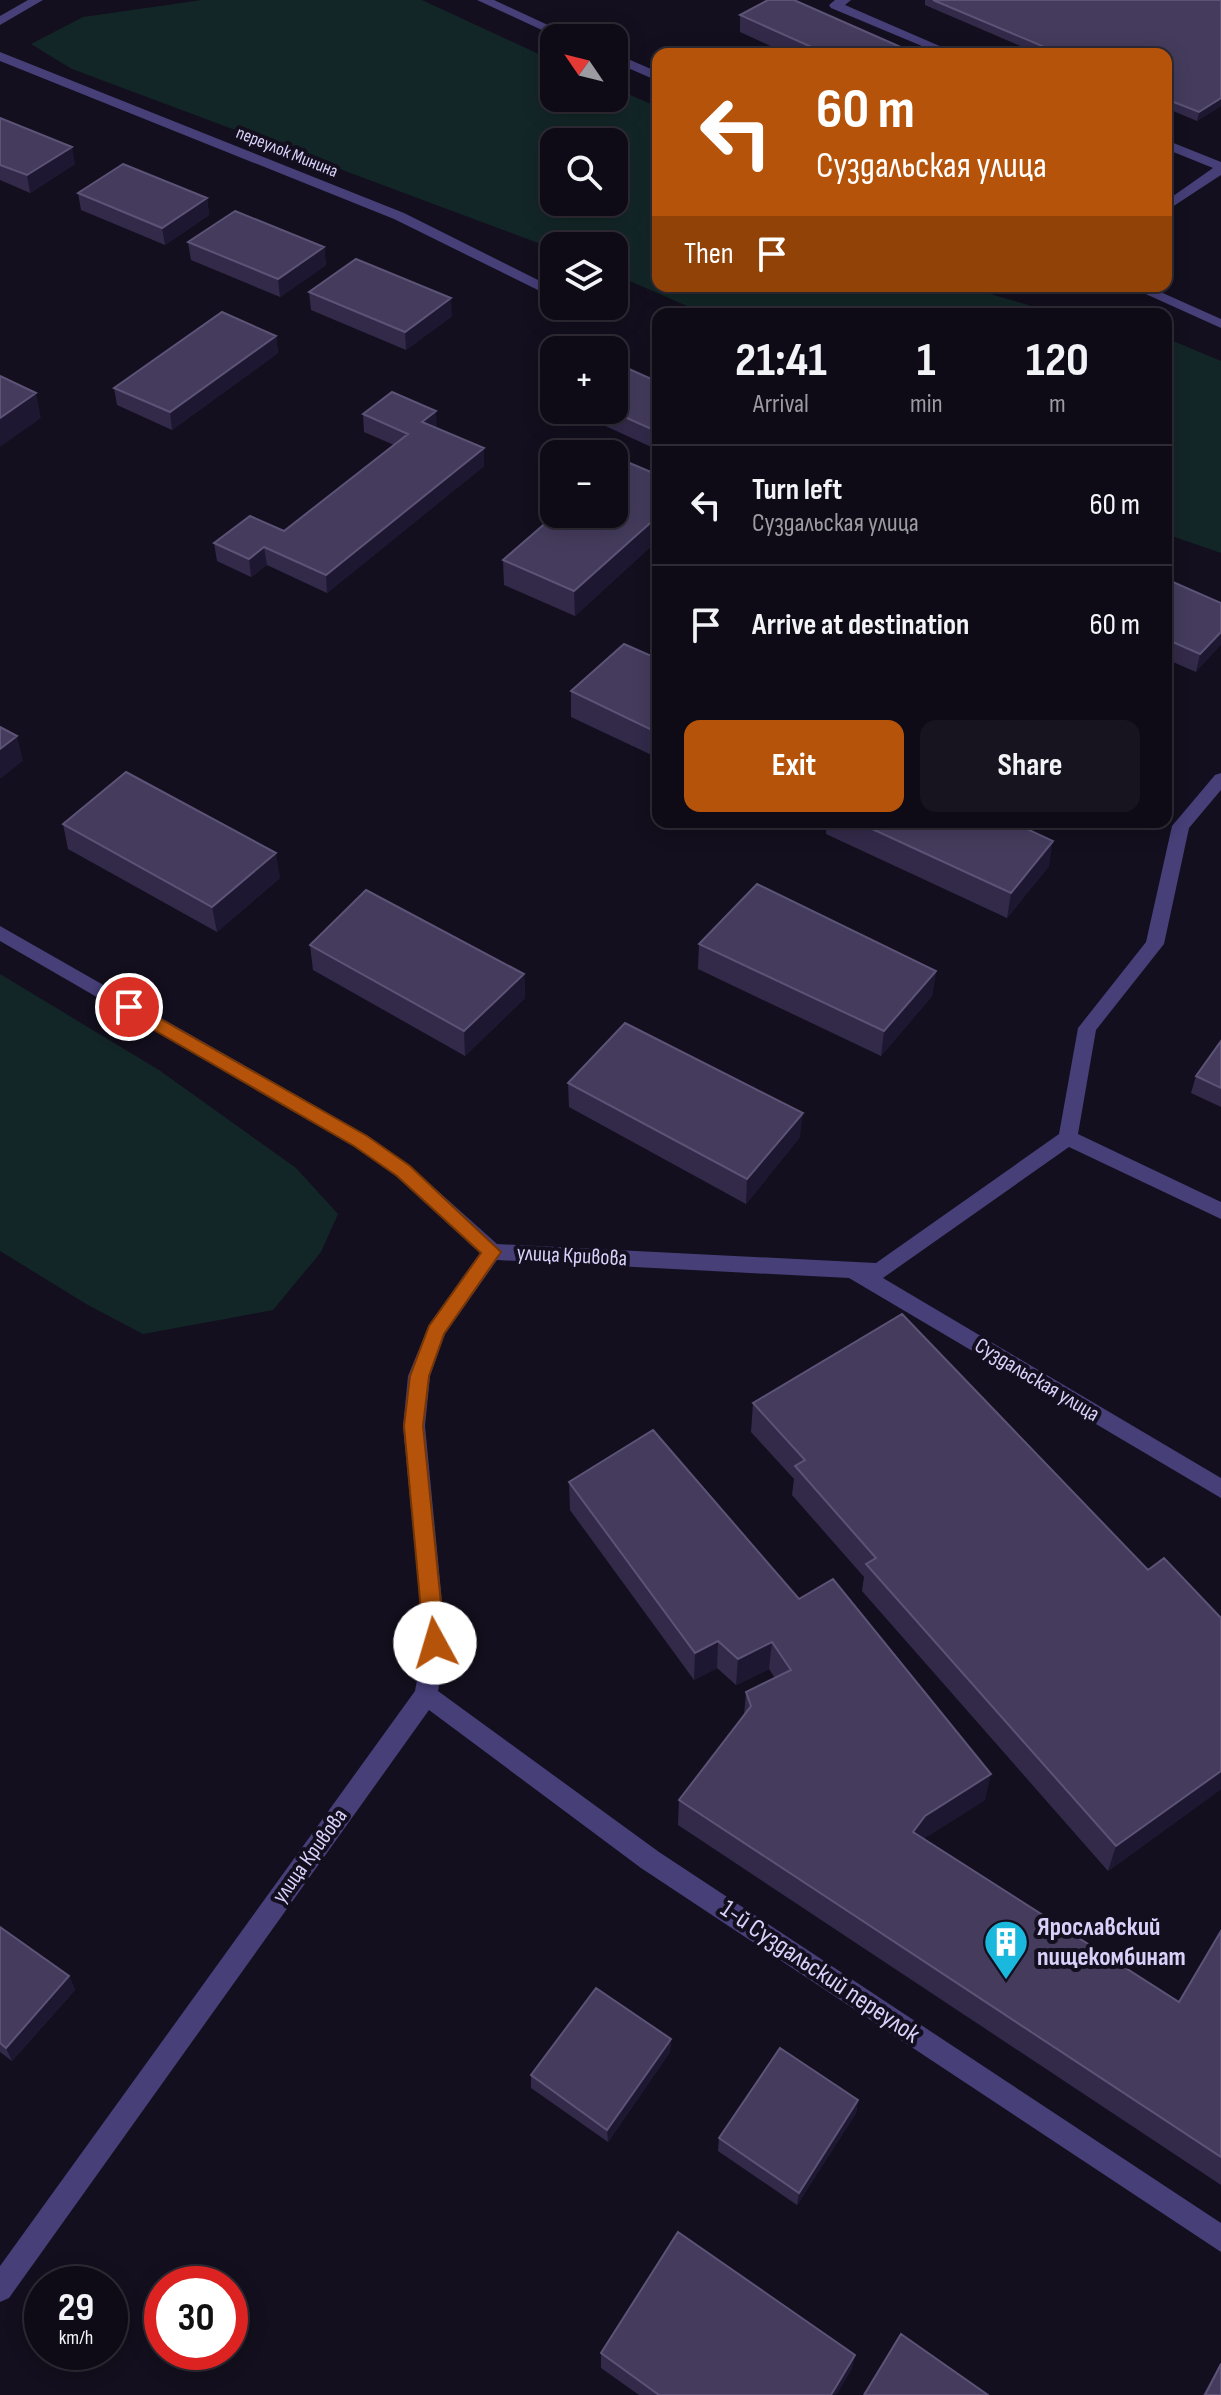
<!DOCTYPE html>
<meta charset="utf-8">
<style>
body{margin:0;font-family:"Sofia Sans Condensed",sans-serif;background:#17141f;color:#f1f3f6;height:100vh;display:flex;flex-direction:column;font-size:30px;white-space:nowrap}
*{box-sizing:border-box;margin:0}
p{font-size:26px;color:#9b9ba1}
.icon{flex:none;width:44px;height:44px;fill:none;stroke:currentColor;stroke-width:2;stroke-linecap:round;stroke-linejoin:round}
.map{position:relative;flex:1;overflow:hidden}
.sheet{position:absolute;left:652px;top:308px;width:520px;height:520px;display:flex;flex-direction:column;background:#0e0b16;border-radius:16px;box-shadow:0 4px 20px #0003,0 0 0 2px #2e2b35}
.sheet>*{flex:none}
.guide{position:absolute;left:652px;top:48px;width:520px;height:244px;border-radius:16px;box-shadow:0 4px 20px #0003,0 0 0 2px #2e2b35;background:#b45309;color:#fff;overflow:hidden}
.needle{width:52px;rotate:305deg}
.controls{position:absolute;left:540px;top:24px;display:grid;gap:16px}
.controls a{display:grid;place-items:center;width:88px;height:88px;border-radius:16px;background:#0e0b16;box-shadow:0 4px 20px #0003,0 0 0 2px #2e2b35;font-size:40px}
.speed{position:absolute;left:24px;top:2266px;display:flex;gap:16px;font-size:40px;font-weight:700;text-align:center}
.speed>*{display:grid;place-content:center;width:104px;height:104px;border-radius:50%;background:#0e0b16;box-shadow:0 4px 20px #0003,0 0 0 2px #2e2b35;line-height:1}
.speed small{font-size:20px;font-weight:400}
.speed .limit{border:12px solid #d22;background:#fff;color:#111}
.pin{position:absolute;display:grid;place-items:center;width:68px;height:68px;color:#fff;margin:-34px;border:4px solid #fff;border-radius:50%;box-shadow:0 2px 8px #0007}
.me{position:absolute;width:88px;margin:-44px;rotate:354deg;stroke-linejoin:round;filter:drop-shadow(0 0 6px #0008)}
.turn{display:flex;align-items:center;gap:28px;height:168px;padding:0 32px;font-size:36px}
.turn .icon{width:104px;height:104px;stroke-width:2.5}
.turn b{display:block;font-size:56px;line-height:68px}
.then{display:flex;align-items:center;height:76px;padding:0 32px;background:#0003;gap:16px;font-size:30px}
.eta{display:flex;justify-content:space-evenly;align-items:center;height:136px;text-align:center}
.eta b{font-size:48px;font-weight:700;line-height:56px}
.button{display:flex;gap:16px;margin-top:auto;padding:16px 32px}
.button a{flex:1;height:92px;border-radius:16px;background:#b45309;color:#fff;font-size:32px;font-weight:700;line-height:92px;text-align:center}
.button a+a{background:#17141f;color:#f1f3f6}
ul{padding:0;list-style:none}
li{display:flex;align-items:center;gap:24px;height:120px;padding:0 32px;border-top:2px solid #2e2b35}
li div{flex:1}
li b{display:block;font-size:30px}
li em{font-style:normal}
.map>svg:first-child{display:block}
.green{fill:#132627;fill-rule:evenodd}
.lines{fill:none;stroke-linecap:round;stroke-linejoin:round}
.minor{fill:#463f78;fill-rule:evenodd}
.tertiary{fill:#463f78;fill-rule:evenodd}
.wall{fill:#332a4a}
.shaded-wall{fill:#1e1731}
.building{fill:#453c5d;stroke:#5c5376;stroke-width:2}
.route{fill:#b45309;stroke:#753606;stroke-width:2}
.labels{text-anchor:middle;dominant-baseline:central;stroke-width:8;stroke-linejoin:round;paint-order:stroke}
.far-street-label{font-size:18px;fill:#dad1fa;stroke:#130f1e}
.street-label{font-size:22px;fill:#dad1fa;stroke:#130f1e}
.near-poi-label{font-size:26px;font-weight:bold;fill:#dad1fa;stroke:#130f1e;text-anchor:start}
.near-street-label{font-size:26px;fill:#dad1fa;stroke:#130f1e}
</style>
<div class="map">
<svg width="1221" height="2395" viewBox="0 0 1221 2395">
<rect width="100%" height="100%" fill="#130f1e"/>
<path class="green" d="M202 0H422L554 61V98H614V88L658 107V286H963L1059 314H705L614 274V246H554V249L72 69 31 44 83 17ZM554 142H614V202H554Z
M1166 338 1221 361V553L1166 534Z
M0 974 159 1070 296 1168 338 1214 321 1252 273 1310 143 1334 88 1305 0 1251Z"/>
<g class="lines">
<path class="minor" d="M28 0H43L0 25V16Z
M835 0H851L845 5 958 54H941L831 8 829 5Z
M0 52 404 213 554 288V298L394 219 0 61Z
M1166 140 1221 162V175L1166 211V201L1213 168 1166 149Z
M1221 773V790L1189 828 1164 944 1096 1030 1078 1134 1221 1202V1219L1069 1147 883 1278 1221 1478V1498L849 1278 497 1260 445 1334 430 1376 425 1426 446 1643 438 1691 659 1852 1221 2223V2252L641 1868 429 1710 9 2298 0 2302V2266L415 1691 424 1643 403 1426 408 1376 429 1325 480 1253 396 1176 354 1146 0 941V926L368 1136 410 1166 497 1244 876 1263 1059 1134 1078 1028 1146 942 1172 826 1215 775Z"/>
<path class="tertiary" d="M477 0H494L576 38H559Z
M614 53 658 72V81L614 62Z
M1128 286H1147L1221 319V328Z"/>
</g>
<path class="wall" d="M925 0H1221V106L1197 121 1166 108V54H1039L925 5Z
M740 15 905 54H788L740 32Z
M0 118 75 164 30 193 0 180Z
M78 193 207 198 209 215 165 245 81 210Z
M188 242 324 247 326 265 280 297 191 260Z
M309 292 452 316 406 350 311 310Z
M276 336 278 353 172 430 117 405 114 388Z
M658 382V450L579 414 578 410H614Z
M363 414 437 428 484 466 327 593 267 565 251 577 217 561 214 543 284 531 394 445 364 432Z
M658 475V540L575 616 504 585 503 560Z
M1166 579 1221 603 1196 672 1166 659Z
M658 659V758L571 717V691Z
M827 822H1012L1049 866 1007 918 826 834Z
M63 824 280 878 217 932 68 849Z
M699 944 936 971 932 996 881 1056 698 969Z
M310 945 524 974 525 998 465 1056 313 970Z
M1221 1041V1107L1191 1093 1196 1076Z
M568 1083 800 1137 746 1204 569 1107Z
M753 1403 1148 1570 1221 1618V1789L1108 1871 862 1591 864 1577 792 1495 794 1479 751 1432Z
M569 1482 799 1599 985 1800 923 1839 1179 2002 1221 1931V2185L678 1825 679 1800 744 1715 746 1692 775 1678 769 1669 736 1685 717 1668 694 1680 570 1510Z
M0 1927 69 1976 75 1990 12 2061 0 2052Z
M671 2039 670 2052 608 2142 531 2088V2075Z
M858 2100 856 2113 797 2205 718 2151 719 2138Z
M601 2353 855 2355 851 2370 836 2395H639L601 2368Z
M1221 2362V2395H1203Z"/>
<path class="shaded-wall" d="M1221 98V106L1197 121 1199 112Z
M72 147 75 164 30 193 27 175Z
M207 198 209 215 165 245 162 228Z
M324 247 326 265 280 297 278 279Z
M451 298 452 316 406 350 405 332Z
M276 336 278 353 172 430 170 412Z
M36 393 41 418 0 447V418Z
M436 411 437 429 422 422Z
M484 448V466L327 593 326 575Z
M658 516V540L575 616 574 591Z
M264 547 267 565 251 577 249 559Z
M1221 632V645L1196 672 1200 654Z
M17 736 23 761 0 779V749Z
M1053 841 1049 866 1007 918 1011 893Z
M276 853 280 878 217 932 212 907Z
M936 971 932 996 881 1056 884 1031Z
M524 974 525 998 465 1056 464 1031Z
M803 1113 800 1137 746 1204 747 1179Z
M718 1641 717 1668 694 1680 695 1653Z
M772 1642 769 1669 736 1685 738 1659Z
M1221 1771V1789L1108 1871 1116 1846Z
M991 1774 985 1800 920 1841 913 1832 925 1816Z
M69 1976 75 1990 12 2061 6 2048Z
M671 2039 670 2052 608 2142 607 2130Z
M858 2100 856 2113 797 2205 799 2193Z
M855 2355 851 2370 836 2395H831Z"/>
<path class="building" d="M768 0H794L905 49 897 54H827L740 15Z
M933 0H1221V98L1199 112 1166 99V54H1061Z
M0 118 72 147 27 175 0 165Z
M123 164 207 198 162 228 78 193Z
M235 211 324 247 278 279 188 242Z
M356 259 451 298 405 332 309 292Z
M222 312 276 336 170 412 114 388Z
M620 365 658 382V432L609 410H614V370Z
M0 376 36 393 0 418Z
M392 392 436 411 422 422 484 448 326 575 264 547 249 559 214 543 250 516 284 531 408 434 363 414Z
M620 459 658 475V516L574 591 503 560 556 514H614V464Z
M1166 579 1221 603V632L1200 654 1166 639Z
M624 644 658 659V733L571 691Z
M0 727 17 736 0 749Z
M126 772 276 853 212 907 63 824Z
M857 822H1012L1053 841 1011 893Z
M757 884 936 971 884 1031 699 944Z
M366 890 524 974 464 1031 310 945Z
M625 1023 803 1113 747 1179 568 1083Z
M1221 1041V1088L1196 1076Z
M902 1314 1148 1570 1164 1558 1221 1618V1771L1116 1846 866 1564 876 1558 795 1466 805 1460 753 1403Z
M653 1430 799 1599 833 1579 991 1774 925 1816 913 1832 1179 2002 1221 1931V2157L679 1800 751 1706 746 1692 791 1670 772 1642 738 1659 718 1641 695 1653 569 1482Z
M0 1927 69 1976 6 2048 0 2043Z
M596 1988 671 2039 607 2130 531 2075Z
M780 2048 858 2100 799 2193 719 2138Z
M678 2232 855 2355 831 2395H659L601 2353Z
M901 2334 988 2395H864Z
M1221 2364V2395H1205Z"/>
<path class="route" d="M129 1001 367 1136 410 1166 501 1252 444 1334 429 1376 423 1426 445 1643 442 1649 435 1652 427 1649 424 1643 404 1426 410 1376 429 1326 481 1253 397 1176 354 1146 123 1012 120 1007 123 1003Z"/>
<defs>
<g id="building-pin" transform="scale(2.3)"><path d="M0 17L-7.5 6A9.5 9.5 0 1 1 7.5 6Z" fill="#1ab8dd" stroke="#130f1e"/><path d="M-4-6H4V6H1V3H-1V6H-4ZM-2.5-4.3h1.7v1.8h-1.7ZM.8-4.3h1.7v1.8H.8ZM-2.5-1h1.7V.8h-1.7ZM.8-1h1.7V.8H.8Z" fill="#fff"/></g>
</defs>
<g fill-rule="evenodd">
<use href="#building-pin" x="1006" y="1942"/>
</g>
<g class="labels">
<g class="far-street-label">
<text transform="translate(287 152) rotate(22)">переулок Минина</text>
</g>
<g class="street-label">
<text transform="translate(572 1256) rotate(3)">улица Кривова</text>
<text transform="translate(1037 1380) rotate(31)">Суздальская улица</text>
<text transform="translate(310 1856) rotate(-54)">улица Кривова</text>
</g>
<g class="near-poi-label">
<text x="1037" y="1927">Ярославский<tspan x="1037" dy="30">пищекомбинат</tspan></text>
</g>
<g class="near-street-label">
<text transform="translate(820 1972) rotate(34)">1-й Суздальский переулок</text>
</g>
</g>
</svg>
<div class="controls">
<a><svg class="needle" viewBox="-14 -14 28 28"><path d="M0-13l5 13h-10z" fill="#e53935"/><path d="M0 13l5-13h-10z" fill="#9b9ba1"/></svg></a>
<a><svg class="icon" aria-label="search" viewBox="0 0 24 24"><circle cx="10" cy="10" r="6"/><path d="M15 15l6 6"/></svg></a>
<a><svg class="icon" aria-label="layers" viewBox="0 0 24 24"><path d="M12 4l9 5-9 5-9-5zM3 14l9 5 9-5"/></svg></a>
<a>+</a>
<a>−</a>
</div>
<div class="speed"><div>29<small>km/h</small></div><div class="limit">30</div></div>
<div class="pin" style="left:129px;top:1007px;background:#d93025"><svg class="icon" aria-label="arrive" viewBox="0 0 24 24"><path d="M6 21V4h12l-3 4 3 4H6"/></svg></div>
<svg class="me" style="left:435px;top:1643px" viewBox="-20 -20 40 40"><circle r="19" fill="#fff"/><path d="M0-13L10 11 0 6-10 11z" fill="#b45309"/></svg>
<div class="guide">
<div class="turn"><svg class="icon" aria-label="left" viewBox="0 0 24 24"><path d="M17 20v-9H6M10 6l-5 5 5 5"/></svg><div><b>60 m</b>Суздальская улица</div></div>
<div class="then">Then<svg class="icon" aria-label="arrive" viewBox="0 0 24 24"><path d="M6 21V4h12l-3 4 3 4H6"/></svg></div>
</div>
<section class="sheet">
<div class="eta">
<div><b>21:41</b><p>Arrival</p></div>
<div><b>1</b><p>min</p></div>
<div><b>120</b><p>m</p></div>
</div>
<ul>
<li><svg class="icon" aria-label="left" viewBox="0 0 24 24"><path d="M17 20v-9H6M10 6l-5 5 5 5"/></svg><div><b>Turn left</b><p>Суздальская улица</p></div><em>60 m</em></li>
<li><svg class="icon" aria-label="arrive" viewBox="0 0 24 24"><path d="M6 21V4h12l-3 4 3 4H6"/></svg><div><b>Arrive at destination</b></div><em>60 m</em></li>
</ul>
<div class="button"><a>Exit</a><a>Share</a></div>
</section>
</div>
